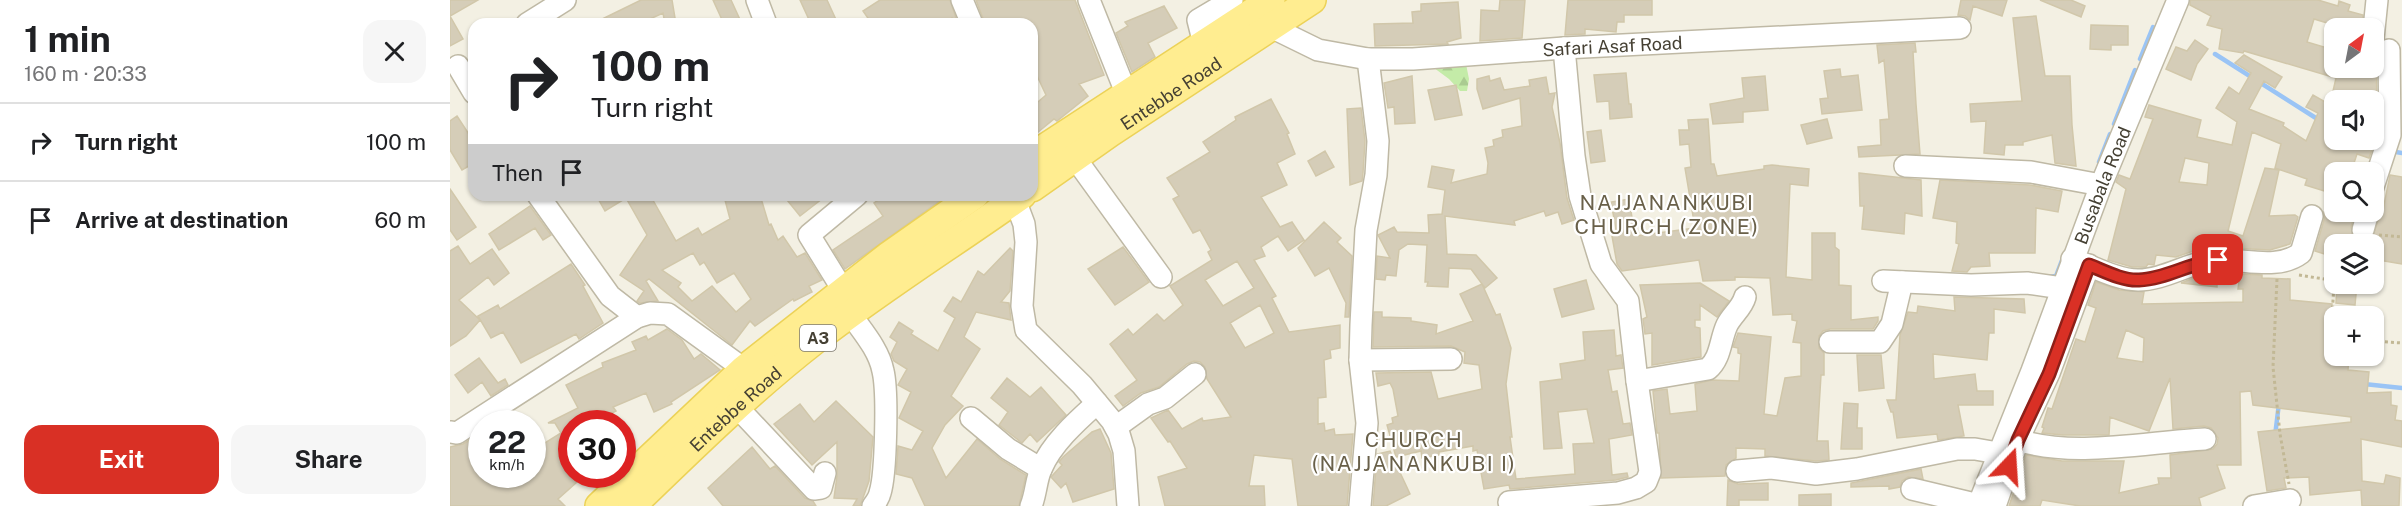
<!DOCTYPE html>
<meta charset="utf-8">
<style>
body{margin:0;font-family:"Public Sans",sans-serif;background:#f6f6f6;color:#202124;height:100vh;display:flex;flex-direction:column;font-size:22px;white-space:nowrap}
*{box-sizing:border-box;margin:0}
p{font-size:20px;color:#757577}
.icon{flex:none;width:33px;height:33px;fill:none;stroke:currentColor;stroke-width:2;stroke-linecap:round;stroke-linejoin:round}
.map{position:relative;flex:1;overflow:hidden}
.drawer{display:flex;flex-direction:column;background:#fff;width:450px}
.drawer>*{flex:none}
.hud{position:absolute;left:18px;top:18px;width:570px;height:183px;border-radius:18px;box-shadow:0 2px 4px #0004;background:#fff;color:#202124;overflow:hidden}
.needle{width:39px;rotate:32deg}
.controls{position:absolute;left:1874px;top:18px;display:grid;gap:12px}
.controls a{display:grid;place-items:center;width:60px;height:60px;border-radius:12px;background:#fff;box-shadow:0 2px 4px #0004;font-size:30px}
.speed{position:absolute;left:18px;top:410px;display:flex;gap:12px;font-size:30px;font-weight:700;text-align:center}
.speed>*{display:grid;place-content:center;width:78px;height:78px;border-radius:50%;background:#fff;box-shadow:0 2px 4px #0004;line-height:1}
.speed small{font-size:15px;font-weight:400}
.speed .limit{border:9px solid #d22;background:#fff;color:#111}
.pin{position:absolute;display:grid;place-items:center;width:51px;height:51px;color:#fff;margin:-26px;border-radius:12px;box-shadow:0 3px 9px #0006}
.me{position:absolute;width:66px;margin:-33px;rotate:20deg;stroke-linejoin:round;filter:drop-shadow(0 0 4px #0008)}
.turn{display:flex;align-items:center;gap:21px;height:126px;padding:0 24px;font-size:27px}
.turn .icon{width:78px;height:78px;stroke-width:2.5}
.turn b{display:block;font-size:42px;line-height:51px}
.then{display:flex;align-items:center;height:57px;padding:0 24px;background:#0003;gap:12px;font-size:22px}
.round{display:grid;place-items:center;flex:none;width:63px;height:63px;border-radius:18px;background:#f6f6f6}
.summary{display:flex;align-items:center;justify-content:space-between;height:102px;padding:0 24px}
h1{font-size:36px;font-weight:700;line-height:45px}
.button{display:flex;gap:12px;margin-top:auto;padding:12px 24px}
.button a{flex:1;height:69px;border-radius:18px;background:#d93025;color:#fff;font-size:24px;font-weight:700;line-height:69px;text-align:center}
.button a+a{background:#f6f6f6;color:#202124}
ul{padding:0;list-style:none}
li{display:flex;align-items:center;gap:18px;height:78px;padding:0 24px;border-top:2px solid #e0e0e0}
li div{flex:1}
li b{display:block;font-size:22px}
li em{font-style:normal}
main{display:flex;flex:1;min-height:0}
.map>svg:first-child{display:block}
.forest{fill:url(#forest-firs)}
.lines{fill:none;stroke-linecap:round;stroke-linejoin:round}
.stream{stroke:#9ac4f5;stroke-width:4.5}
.building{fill:#d5cdb8;stroke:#d1c7aa;stroke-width:1.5;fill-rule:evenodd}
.minor-casing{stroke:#bfb9a5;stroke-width:24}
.major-casing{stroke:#ecd258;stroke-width:30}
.path{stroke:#c2b895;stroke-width:3;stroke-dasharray:3 3;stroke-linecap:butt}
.minor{stroke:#fff;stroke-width:21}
.major{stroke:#ffed90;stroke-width:27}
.route-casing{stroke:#8d1f18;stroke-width:15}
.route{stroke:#d93025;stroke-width:10}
.labels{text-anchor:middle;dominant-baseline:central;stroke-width:4.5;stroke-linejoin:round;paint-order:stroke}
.shield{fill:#fff;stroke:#7d7970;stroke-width:1.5}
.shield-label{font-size:16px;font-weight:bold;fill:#454033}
.street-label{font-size:18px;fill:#454033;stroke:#fff}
.quarter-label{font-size:21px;letter-spacing:1.5px;fill:#696049;stroke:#fff}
</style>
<main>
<section class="drawer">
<div class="summary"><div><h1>1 min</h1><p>160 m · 20:33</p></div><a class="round"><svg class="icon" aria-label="close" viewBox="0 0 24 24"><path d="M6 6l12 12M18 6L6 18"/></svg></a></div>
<ul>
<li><svg class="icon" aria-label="right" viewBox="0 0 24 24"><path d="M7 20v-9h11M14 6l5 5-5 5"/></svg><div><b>Turn right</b></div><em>100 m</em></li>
<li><svg class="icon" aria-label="arrive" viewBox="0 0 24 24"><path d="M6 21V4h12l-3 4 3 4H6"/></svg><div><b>Arrive at destination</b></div><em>60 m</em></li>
</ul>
<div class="button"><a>Exit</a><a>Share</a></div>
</section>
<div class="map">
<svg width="1952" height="506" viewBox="0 0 1952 506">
<defs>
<pattern id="forest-firs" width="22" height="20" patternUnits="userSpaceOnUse" patternTransform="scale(1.5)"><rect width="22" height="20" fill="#c4eba8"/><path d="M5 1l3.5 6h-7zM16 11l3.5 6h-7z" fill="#aacb91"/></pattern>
</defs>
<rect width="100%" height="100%" fill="#f3f0e3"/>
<path class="forest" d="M1016 64 1019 79 1017 91H1010L999 79 980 65Z"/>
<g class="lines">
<path class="stream" d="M1765 54 1869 120
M1690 59 1703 27
M1664 124 1685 70
M1909 140 1923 144
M1946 152 1952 153
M1649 162 1660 134
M1598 277 1606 276 1614 255
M1914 384 1952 388
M1825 436 1829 403"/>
</g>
<path class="building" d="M0 0H28L0 16 13 39 0 46Z
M191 0H222L226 24H215L213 13 189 24H142Z
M263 0H281L292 24H274Z
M350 0H377L388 24H361Z
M430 0H500L508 24H505L502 18 495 24H422L413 11Z
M526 0H625L654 75 629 84 638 96 607 121 604 119 587 133 582 126V107L596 95 582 65V24H535Z
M1050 0H1075L1072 38 1030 41 1031 10 1049 11Z
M1118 0H1202V15H1174V22H1167L1166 32 1135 29V34L1115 35Z
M1511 0H1557L1552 16 1523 6 1520 20 1515 16 1508 15Z
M1590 0H1621L1635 6 1631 17Z
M1740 0H1868L1888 6 1889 1 1900 5 1898 11 1913 15 1911 28H1886L1887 26 1864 19 1857 42 1884 50V68H1923V58L1926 59 1927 103H1923V100H1881L1886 78 1794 51 1793 53 1769 49 1772 29 1757 25 1761 16 1740 5Z
M1008 2 1011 38 997 42 998 44 925 46 924 24 963 23 962 12 971 11V4Z
M714 6 727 28 698 43 705 57 682 72 666 33 678 26 675 22Z
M1586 16 1595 76H1620L1622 125 1626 166 1605 163 1602 135 1573 142V145H1555L1554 155 1534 153 1536 121 1521 122 1520 104 1572 101 1563 18Z
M1641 25 1678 26V45H1661V50L1640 49Z
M1745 40 1758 49 1747 64 1741 80 1716 69 1726 47 1737 51Z
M1465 43 1466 52H1463L1466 104 1470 154 1409 157 1408 147 1431 145 1430 120 1439 119 1434 60 1429 63 1427 45Z
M1794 55 1832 77 1825 88 1814 81 1799 109 1834 123 1833 126 1856 141 1868 113 1856 107 1863 95 1884 107V140H1904L1923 147 1919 158 1907 154 1901 172H1884V194L1855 185 1857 179 1825 168 1831 144 1802 132 1778 231 1793 236 1815 168 1829 170 1819 216 1845 215 1848 217 1840 244 1820 250 1763 247 1749 249 1726 257 1706 255 1704 265 1698 264 1696 267H1682L1658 260 1676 189 1666 182 1669 175 1680 179 1703 119 1695 117 1699 105 1751 120 1747 137 1782 145 1787 122 1766 108 1779 87 1789 94 1801 73 1785 63ZM1735 158 1759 163 1757 185 1729 182Z
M1390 69 1391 77 1408 75 1412 110 1372 114 1370 99 1378 98 1374 71Z
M1176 73 1179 104H1181L1182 117 1160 119 1159 101 1147 102 1144 75Z
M962 76 965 123 945 124 944 107 938 108 934 83Z
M1039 76 1040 81 1050 78 1054 90 1080 86 1079 80 1096 77 1099 94 1105 93 1102 107 1110 143 1117 198 1124 220 1112 224 1108 212 1096 216 1094 211 1064 221 1065 225 995 216 997 254 1026 255 1047 278 1035 288 1021 269 999 268 998 287 977 286 978 282H975L977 245 958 244 949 250 946 276 936 275 935 280 926 279 927 256 940 258 928 235 944 227 947 232 979 233 978 215 992 214 995 190 978 187 982 166 1004 170 1001 183 1037 174 1038 163 1035 148 1044 146 1043 140 1053 137 1052 130 1072 126 1070 98 1033 109 1027 89V79Z
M1315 76 1318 110 1293 112V122L1263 124 1260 104 1294 98 1292 78Z
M1006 85 1012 115 985 120 978 90Z
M821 99 839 133 837 134 845 154 827 163 837 185 811 197 830 227 842 222 854 240 838 251 828 236 811 247 815 256 804 260 826 296 822 298 839 332 890 325V348L880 350 881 358 874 360 876 397 868 398V424L874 423 875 431 884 429 885 435 903 434 897 506H848L842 459 804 455 799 486H814L815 506H715L708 477 737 468 720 441 718 442 701 418 718 410 732 429 752 418 753 421 781 417 757 379 755 367 750 362 744 361 737 364 709 387 691 393 673 406 665 396 687 380 660 344 678 329 683 335 707 314 714 321 733 305 720 286 762 260 758 252 761 250 750 230 743 233 723 199 729 196 717 178 760 152 753 142 786 120 785 117ZM787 261 804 288 773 306 755 280ZM810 305 824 333 795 348 780 323Z
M911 108 915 141 913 173 912 181 900 185 897 109Z
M7 116 24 142V163L12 170 0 150V121Z
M1258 119 1261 164H1264L1267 176 1314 169V166L1322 165 1359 169 1358 186 1340 184 1336 277 1362 280V233H1385V247L1389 250V285L1401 286V320L1428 317V321L1423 329H1380L1373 331 1369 336V348L1374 353V375H1371L1367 441H1378L1379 460 1366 461 1315 456V449L1286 448V458L1276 465 1275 476 1211 478 1209 433H1207L1203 391 1217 389 1220 414 1247 411 1245 384 1262 380 1289 381 1291 354 1288 353V348L1283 347 1288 333 1321 337 1314 414 1327 416 1335 378 1351 376V343L1343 342 1347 321 1342 320V314L1323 315 1320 278 1285 277V280L1253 281 1249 260 1172 271 1167 264 1162 236 1167 235 1161 202 1179 199 1185 236 1245 228 1235 168 1241 167 1239 144 1230 145 1229 130H1239L1238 120Z
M1377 119 1382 138 1357 144 1351 125Z
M1151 130 1155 161 1141 163 1137 132Z
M875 151 884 167 866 176 858 161Z
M1409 173 1471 180 1472 216 1455 213 1454 234 1412 229 1414 206H1410Z
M1940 175 1952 177V264L1923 259V244H1884V257L1865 251 1874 220V212H1905L1901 227 1904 238 1910 242H1917L1922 239 1930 215H1932Z
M1490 180 1580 185 1612 191 1608 212 1586 208 1585 253H1539L1540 266 1521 267 1517 272 1502 271 1509 244 1506 243 1507 222 1483 218Z
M0 189 26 227 7 240 0 230Z
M146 195H200L226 241 248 228 252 235 280 219 275 200 294 195H310L319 225 321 224 328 240 333 236 347 257 355 253 372 280 359 286 362 292 344 301 343 299 305 326 300 321 282 345 199 279 196 281 208 301 190 303 187 301 194 291 170 275 197 235 176 198 155 211ZM243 253 250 265 254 262 267 283 284 273 301 299 286 312 262 286 242 301 228 287 231 283 212 270Z
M333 195H377L350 216Z
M436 195H498L395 269 383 250 433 216 424 203Z
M80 206 101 235 93 240 85 228 49 250 39 234Z
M874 222 891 238 887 242 902 256 899 317H895L896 303 879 268 865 276 848 248Z
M8 246 20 264 42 249 59 273 44 285 38 277 9 300 30 320 16 336 0 346V251Z
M673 247 699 282 665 305 638 269Z
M560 248 563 251 560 291 551 302 559 303 561 320 526 312 514 337 530 349 501 396 513 406 495 425 482 448 496 478 527 439 550 459 576 475 569 506H475L462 478 446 474 448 446 462 450 473 431 449 418 461 392 448 385 457 369 444 361 441 354 447 342 440 337 449 322 463 331 461 334 488 351 505 318 494 311 503 297 511 302 528 271 534 275Z
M121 264 135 285 133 286 153 323 129 339 126 334 71 363 53 332 41 338 28 316 48 305 50 309Z
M1767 273V287L1731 283 1749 276Z
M1790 274 1812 275V278L1840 279V300L1882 304 1879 346 1884 345V356H1899L1898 370 1919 372 1917 393 1941 392V405L1947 406 1945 420 1952 421V447L1911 439 1912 481 1934 484 1936 475 1950 478 1949 506H1912L1911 490 1860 495 1859 477 1834 478 1836 488 1817 491 1808 432 1901 422V417L1803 405 1801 391 1790 392 1791 465H1767L1775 488 1749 498 1751 506H1630L1592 500 1590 506H1559L1576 455 1612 461H1674L1669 493 1709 484 1708 478H1721L1720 455 1763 449 1767 444 1768 438 1761 428 1754 426 1723 429 1720 378 1699 431 1660 417 1659 435H1613L1592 433 1594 428 1592 427 1598 408 1602 409 1626 339 1635 342 1646 308 1638 305 1646 282 1669 290 1694 292 1692 304 1793 302V289H1788ZM1676 330 1694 338 1693 362 1667 358Z
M1136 280 1144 309 1112 317 1104 289Z
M1250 283 1279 301 1267 317 1250 305V320H1245V327L1250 328 1251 357 1202 365V333L1195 334 1193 319 1197 317 1190 285Z
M1032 284 1046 315 1050 314 1061 348 1056 384 1062 437H1060L1066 479 1125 474 1123 444 1144 443 1137 409 1108 412 1112 448 1094 449 1090 382 1112 379 1110 364 1135 360 1133 332 1164 330 1166 356 1171 355 1173 368 1158 370 1162 392 1167 391 1173 424 1180 423 1182 435 1159 439 1162 475 1177 473 1178 477 1166 480 1060 489 1059 485 1034 489 1027 450 1023 451V446L989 452V455L972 458 971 451 946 457 937 425 943 423 942 418 948 416 943 389 940 383 928 386 926 373 981 372 988 399 1032 389 1029 365 1014 363 1015 352 1001 346 923 347 924 312H932V317L961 318V321L987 325 986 334 1023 321 1010 294Z
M1887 284H1907L1905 305 1886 303Z
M1504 297 1574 299 1575 313 1544 309V333H1539L1537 360 1483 354 1484 379 1525 374 1527 391H1543V405H1508L1514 436 1488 440 1487 434 1447 438 1443 412H1441L1437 400H1446L1450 335 1458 312 1467 313 1468 306 1505 311Z
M217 329 232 340 244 359 251 354 270 370 221 402 222 404 204 412 196 393 163 407 166 411 143 423H122V474H136L108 499 115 506H0V447L13 444 23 438 32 455V474H82V424L95 443 111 433 105 423H98L128 408 116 385 153 367 152 363 186 350 182 342 196 336 198 340Z
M1407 355H1431L1434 388 1409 391Z
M29 358 48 383 55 379 58 385 41 396 32 382 18 393 5 375Z
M557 378 580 397 591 387 616 415 587 442 580 434 572 443 549 425 558 412 541 398Z
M386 401 423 437 419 481 410 506H403L407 499 384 498 387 476V442L362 465 324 424 350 404 364 422Z
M1394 403 1408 404 1407 428H1412V449H1391Z
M650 429 661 453 664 489 623 502 616 483 611 488 601 477 612 465 609 462 613 457 642 432Z
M302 447 320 469 325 466 355 498 363 501 366 506H273L258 488Z
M940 451 960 494 936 506H923L927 454Z
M1471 469 1473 479 1458 477 1452 481 1450 487 1439 489V486L1401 487V483Z
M1278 480 1288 484 1318 483V500H1289V506H1277Z
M1381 494V506H1349V495Z"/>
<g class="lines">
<g class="minor-casing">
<g id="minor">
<path d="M307 0 316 24"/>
<path d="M512 0 522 24"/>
<path d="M639 0 677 95"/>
<path d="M77 24 115 0"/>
<path id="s1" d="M821 27 868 50 918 59H963L1114 48 1510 28"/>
<path d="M1923 39 1927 0"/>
<path d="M754 44 748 20 782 0"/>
<path d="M8 66 24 93"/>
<path d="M625 158 711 277"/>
<path d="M1455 166 1581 172 1651 185"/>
<path d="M1923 187 1940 135 1939 50"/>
<path d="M88 195 160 296 187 317"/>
<path d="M565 200 574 224 576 242 572 306 576 330 632 385 662 421 669 434 674 451 678 506"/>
<path d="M1913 230 1918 212"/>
<path d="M1622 259C1642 266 1667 280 1688 280 1715 280 1739 262 1765 260 1793 258 1827 271 1851 253L1862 216"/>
<path d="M1433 281 1521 285 1577 283 1612 288"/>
<path d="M393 290 359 235 407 195"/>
<path d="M401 315C413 332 429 350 433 371 438 392 436 474 430 493 429 498 426 502 423 506"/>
<path d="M1380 342H1430L1442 324 1452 282"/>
<path d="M910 360 1001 359"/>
<path d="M1187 381 1258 369C1271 358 1270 340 1277 325 1282 315 1292 308 1295 297"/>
<path d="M287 407 364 489 371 488 375 473"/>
<path d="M521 418 558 449 591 469"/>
<path d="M666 427 698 404 715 398 745 374"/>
<path d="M0 432 7 433 187 317 200 313 218 314 294 369"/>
<path d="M1568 440C1624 458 1696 442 1755 439"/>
<path d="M1287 471 1321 468 1366 474 1407 469 1507 449H1525L1548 453"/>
<path d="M1462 489 1529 505"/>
<path d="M1059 502 1168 493 1186 488 1196 482 1200 472 1187 381 1178 301 1151 264 1130 196 1124 156 1114 48"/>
<path d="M581 506C586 494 586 480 591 469 602 443 627 421 647 403"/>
<path d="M910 506 917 423 910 360 911 325 916 230 926 175 928 141 918 59"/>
<path id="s2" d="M1528 506 1582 371 1651 185 1728 0"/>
<path d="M1545 506 1568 440 1599 373 1639 265"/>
<path d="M1804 506 1840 500"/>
</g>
</g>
<g class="major-casing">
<g id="major">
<path d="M582 156 821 0"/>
<path id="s3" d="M582 188 660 133 862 0"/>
<path d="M149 506 294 369 438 256 525 195"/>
<path id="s4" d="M182 506C241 449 300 391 364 341 431 289 503 244 572 195"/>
</g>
</g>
<path class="path" d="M1929 235 1952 237
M1849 275 1880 280 1884 283
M1827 279 1823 367 1830 434 1839 484
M1884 320 1882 317 1884 284
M1923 341 1952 343"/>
<use href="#minor" class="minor"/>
<use href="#major" class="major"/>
</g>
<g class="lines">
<g class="route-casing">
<path id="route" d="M1559 466 1568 440 1599 374 1639 265C1654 271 1673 281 1689 280 1716 279 1741 262 1768 260"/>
</g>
<use href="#route" class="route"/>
</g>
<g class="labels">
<rect class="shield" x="350" y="325" width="36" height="26" rx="4.5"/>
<g class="shield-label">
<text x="368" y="338">A3</text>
</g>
<g class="street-label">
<text stroke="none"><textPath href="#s1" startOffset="348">Safari Asaf Road</textPath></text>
<text stroke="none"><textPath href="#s3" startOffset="168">Entebbe Road</textPath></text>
<text stroke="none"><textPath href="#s2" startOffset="344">Busabala Road</textPath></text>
<text stroke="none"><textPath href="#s4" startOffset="142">Entebbe Road</textPath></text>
</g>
<g class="quarter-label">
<text x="1217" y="202">NAJJANANKUBI<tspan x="1217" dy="24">CHURCH (ZONE)</tspan></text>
<text x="964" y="439">CHURCH<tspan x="964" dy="24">(NAJJANANKUBI I)</tspan></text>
</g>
</g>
</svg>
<div class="controls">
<a><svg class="needle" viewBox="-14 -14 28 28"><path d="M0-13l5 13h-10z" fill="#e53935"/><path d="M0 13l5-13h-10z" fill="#757577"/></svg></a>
<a><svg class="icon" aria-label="sound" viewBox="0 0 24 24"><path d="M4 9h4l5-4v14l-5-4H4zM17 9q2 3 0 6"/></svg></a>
<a><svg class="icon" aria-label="search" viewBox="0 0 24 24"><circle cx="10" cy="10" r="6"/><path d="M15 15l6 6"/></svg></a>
<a><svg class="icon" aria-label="layers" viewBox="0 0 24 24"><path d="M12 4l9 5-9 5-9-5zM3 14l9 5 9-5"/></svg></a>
<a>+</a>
</div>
<div class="speed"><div>22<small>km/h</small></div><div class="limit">30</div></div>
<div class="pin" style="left:1768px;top:260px;background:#d93025"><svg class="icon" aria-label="arrive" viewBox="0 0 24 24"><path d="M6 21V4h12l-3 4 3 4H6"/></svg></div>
<svg class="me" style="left:1559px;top:466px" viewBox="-20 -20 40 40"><path d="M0-17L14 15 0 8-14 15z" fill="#d93025" stroke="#fff" stroke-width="4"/></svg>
<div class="hud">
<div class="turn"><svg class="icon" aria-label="right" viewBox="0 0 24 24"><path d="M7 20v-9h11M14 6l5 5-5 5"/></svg><div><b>100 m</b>Turn right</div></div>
<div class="then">Then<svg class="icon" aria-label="arrive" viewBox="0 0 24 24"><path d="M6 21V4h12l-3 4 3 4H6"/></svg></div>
</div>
</div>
</main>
